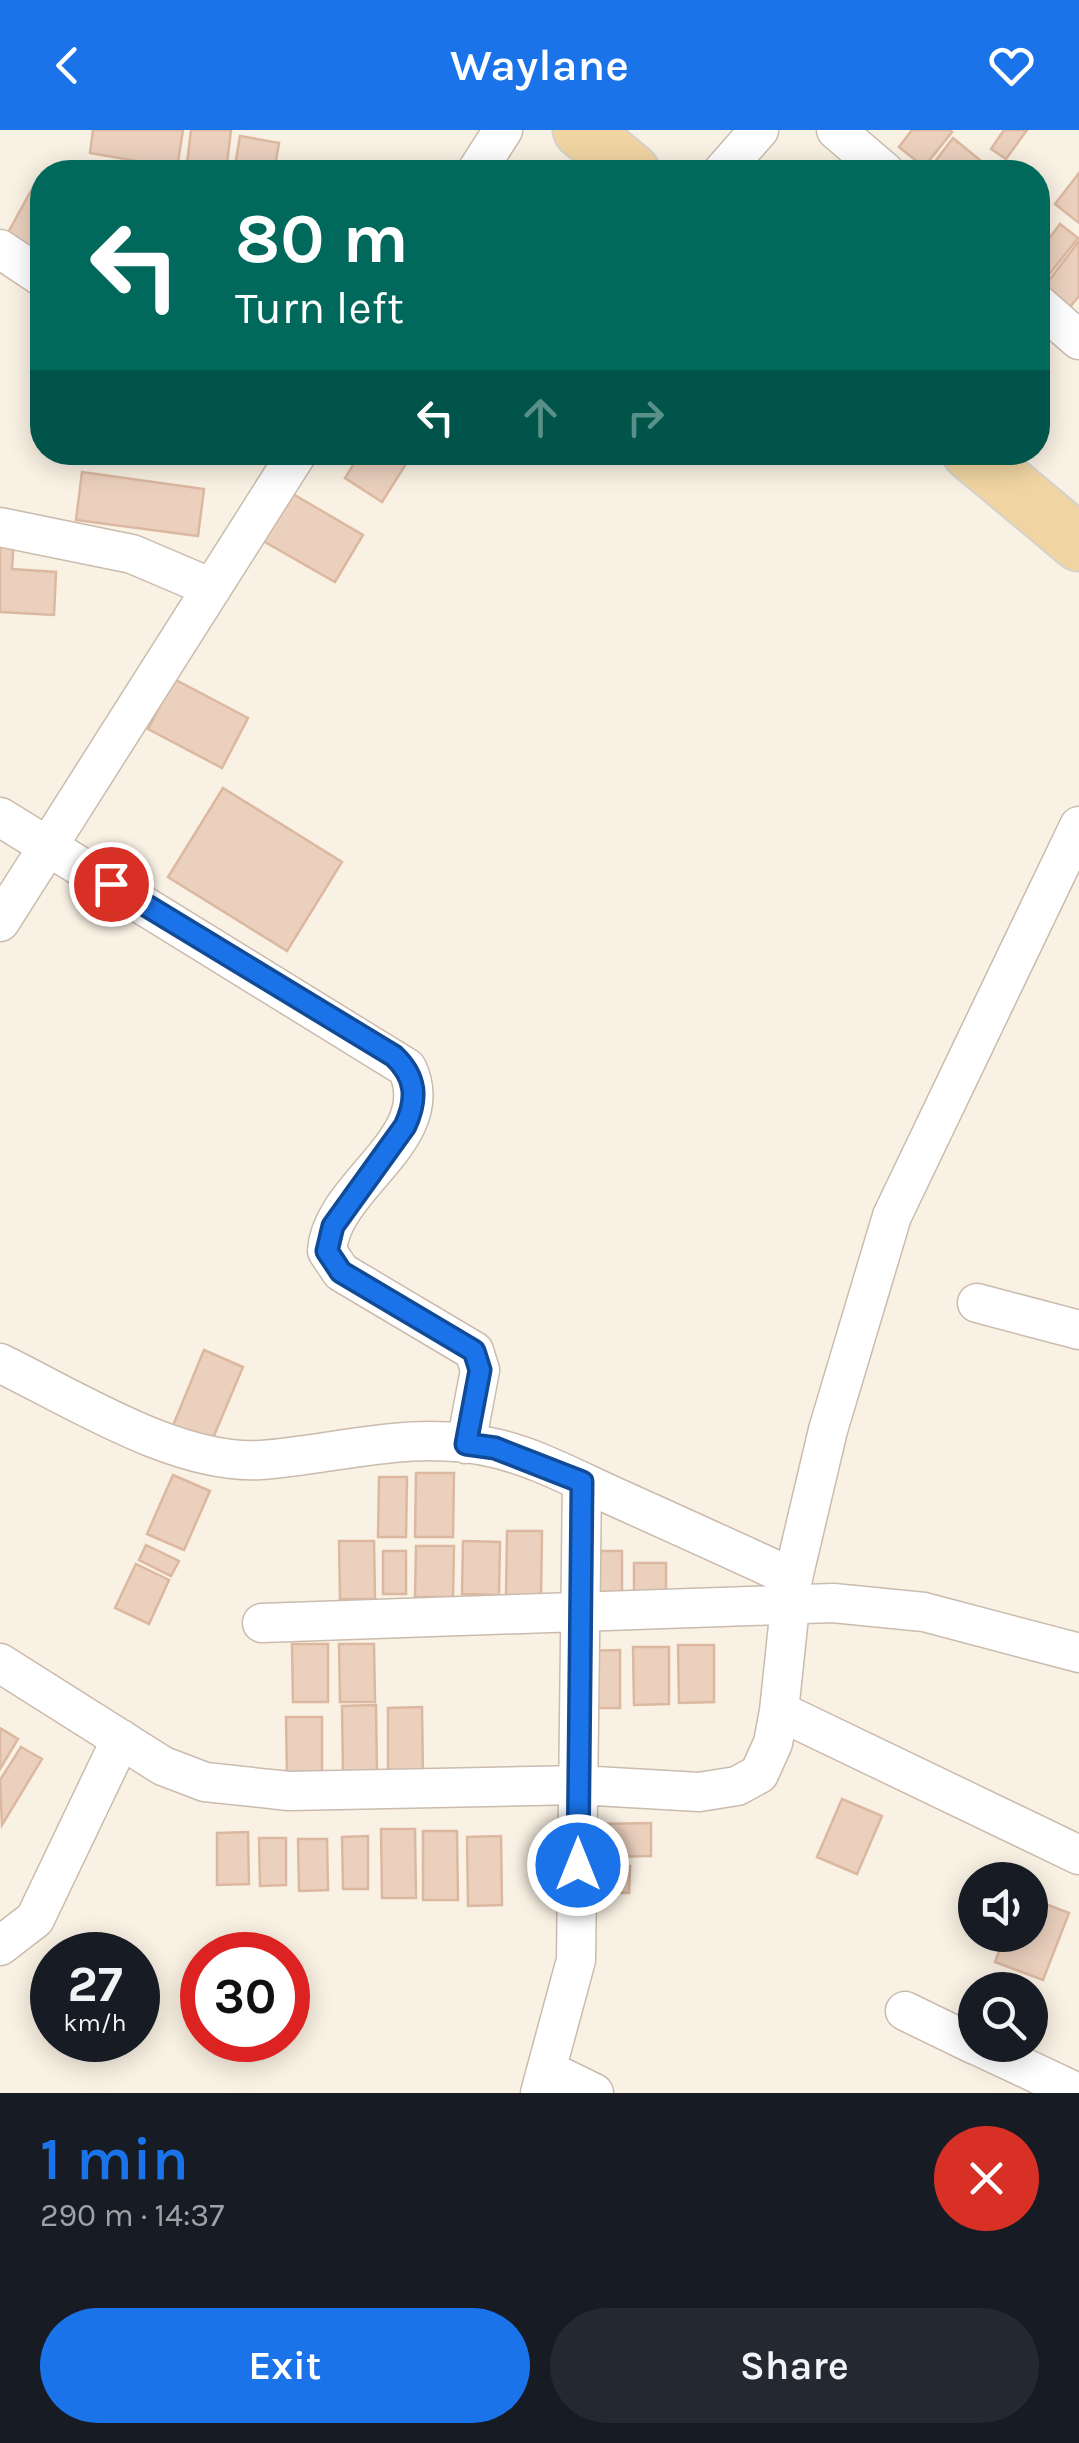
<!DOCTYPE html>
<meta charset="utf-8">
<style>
body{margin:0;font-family:Karla,sans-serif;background:#242831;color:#f1f3f6;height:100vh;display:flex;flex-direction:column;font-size:38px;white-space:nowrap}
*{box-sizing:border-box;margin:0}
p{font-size:32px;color:#9ea1a6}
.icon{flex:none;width:55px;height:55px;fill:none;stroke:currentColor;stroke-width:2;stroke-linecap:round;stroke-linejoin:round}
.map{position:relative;height:1963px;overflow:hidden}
.drawer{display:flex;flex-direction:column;background:#171b24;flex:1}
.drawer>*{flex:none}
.guide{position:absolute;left:30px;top:30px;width:1020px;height:305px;border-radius:40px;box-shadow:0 5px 25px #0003;background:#00695c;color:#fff;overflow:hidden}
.controls{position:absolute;left:958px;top:1732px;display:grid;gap:20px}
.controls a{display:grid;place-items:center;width:90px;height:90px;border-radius:50%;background:#171b24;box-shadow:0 5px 25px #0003;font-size:50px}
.speed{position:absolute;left:30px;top:1802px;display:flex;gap:20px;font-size:50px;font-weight:700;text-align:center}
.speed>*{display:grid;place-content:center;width:130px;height:130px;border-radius:50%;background:#171b24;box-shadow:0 5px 25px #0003;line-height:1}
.speed small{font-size:25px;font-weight:400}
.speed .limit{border:15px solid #d22;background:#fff;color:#111}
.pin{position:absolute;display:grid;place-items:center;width:85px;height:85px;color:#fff;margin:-42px;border:5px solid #fff;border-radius:50%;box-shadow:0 2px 10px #0007}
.me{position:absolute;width:110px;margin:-55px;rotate:0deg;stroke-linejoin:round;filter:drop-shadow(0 0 8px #0008)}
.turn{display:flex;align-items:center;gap:35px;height:210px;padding:0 40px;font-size:45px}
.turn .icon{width:130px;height:130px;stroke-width:2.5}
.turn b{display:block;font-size:70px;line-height:85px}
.lanes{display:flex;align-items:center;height:95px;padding:0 40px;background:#0003;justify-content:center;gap:50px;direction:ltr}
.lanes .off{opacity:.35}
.round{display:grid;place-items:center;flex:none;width:105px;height:105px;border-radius:52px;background:#242831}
.head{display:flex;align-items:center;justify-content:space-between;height:170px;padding:0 40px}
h1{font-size:60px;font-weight:600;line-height:75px;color:#1a73e8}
.action{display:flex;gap:20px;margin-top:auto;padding:20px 40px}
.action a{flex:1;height:115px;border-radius:60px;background:#1a73e8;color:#fff;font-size:40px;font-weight:600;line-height:115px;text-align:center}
.action a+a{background:#242831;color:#f1f3f6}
header{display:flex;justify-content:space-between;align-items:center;height:130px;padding:0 40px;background:#1a73e8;color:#fff;font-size:45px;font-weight:600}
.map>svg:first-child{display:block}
.building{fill:#ebd0be;stroke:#dcb8a0;stroke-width:2.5}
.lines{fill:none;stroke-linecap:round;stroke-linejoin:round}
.minor-casing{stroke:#cbbbae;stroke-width:41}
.primary-casing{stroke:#d6d1cd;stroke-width:59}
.minor{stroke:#fff;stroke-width:38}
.primary{stroke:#f0d5a2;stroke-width:55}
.route-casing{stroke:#114b97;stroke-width:25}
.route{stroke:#1a73e8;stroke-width:18}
</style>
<header><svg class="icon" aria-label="back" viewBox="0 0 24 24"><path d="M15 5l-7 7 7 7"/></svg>Waylane<svg class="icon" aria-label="heart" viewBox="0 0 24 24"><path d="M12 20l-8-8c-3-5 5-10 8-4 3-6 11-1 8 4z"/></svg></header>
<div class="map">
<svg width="1079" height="1963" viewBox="0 0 1079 1963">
<rect width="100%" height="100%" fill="#f9f1e3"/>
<path class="building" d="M93 0H183L177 38 90 23Z
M191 0H231L226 42H186Z
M912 0H950L952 2 924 37 899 17Z
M1004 0H1027L1006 29 991 19Z
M240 6 279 13 274 42H234Z
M953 8 981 31 972 42H927Z
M1079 43V93L1055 74Z
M33 57 42 63V111L34 127 4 110Z
M1060 94 1078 108 1040 156 1038 123Z
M1079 111V166L1070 177 1044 157Z
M361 322 411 326 382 372 345 348Z
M82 342 204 359 198 406 76 390Z
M286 360 363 405 335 452 258 408Z
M0 405 14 406 12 439 56 442 54 485 0 482Z
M174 549 248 588 222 638 148 599Z
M223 658 342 732 287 821 168 747Z
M204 1220 243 1237 210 1315 172 1298Z
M416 1343H454L453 1407H415Z
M173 1345 210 1361 184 1420 147 1404Z
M379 1347H407L406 1407H378Z
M507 1401H542L541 1467 506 1466Z
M339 1411H374L375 1469H340Z
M463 1411 500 1412 499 1465 462 1464Z
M146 1415 179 1431 171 1446 139 1430Z
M416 1416H454L453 1467H415Z
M383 1421H406V1464H383Z
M586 1421H622V1470H586Z
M634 1433H666V1470H634Z
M136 1434 169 1450 149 1494 115 1478Z
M292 1514H328V1572H293Z
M339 1514H374L375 1572H340Z
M678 1515H714V1572L679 1573Z
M633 1517H669V1574L634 1575Z
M620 1520V1578H585L584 1521Z
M376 1575 377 1645H343L342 1576Z
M422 1577 423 1647H388V1578Z
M286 1587H322V1645H287Z
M0 1598 18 1609 0 1639Z
M21 1617 42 1629 2 1695 0 1650Z
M842 1669 882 1686 857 1744 817 1727Z
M651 1693V1726L599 1727 598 1694Z
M381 1699H415L416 1768H382Z
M423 1701H457L458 1770H423Z
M248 1702 249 1754 217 1755V1703Z
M368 1706V1759H343L342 1707Z
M501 1706 502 1775 468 1776 467 1707Z
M259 1708H286V1755L260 1756Z
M298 1709H327L328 1760 299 1761Z
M580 1736H630L629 1763 580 1762Z
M1030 1768 1069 1783 1043 1850 995 1832 1005 1805H1030Z"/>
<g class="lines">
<g class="minor-casing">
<path id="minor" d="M836 0 885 42
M476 42 503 0
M722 42 759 0
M0 119 42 147
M1038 174 1079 210
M0 397 132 424 212 458
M0 687 407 938C441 1009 331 1055 327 1121L341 1142 474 1221 480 1240 466 1314
M0 792 298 322
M977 1173 1079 1200
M0 1233C74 1269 177 1335 261 1330 340 1324 413 1299 494 1318 535 1327 575 1349 613 1366 673 1393 733 1420 793 1448
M262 1493 833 1473 924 1482 1079 1523
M0 1533 163 1636 205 1652 289 1661 578 1655 699 1662 737 1656 759 1644 773 1613 779 1581 793 1448 828 1300 892 1086 1079 696
M779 1581 1079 1725
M0 1816 35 1789 121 1609
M905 1881 975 1915
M976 1915 1078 1963
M549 1941 594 1963
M540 1963 576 1830 582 1352"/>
</g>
<g class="primary-casing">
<path id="primary" d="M581 0 632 42
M970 322 1079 413"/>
</g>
<use href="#minor" class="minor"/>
<use href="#primary" class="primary"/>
</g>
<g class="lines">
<g class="route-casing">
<path id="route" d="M111 754 394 926C416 947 418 968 405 996L333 1096 327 1121 341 1142 474 1221 480 1240 466 1314 495 1318 582 1352 578 1735"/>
</g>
<use href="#route" class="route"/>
</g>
</svg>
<div class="controls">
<a><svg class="icon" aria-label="sound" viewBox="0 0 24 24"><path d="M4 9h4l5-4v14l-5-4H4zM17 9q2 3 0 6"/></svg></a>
<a><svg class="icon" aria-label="search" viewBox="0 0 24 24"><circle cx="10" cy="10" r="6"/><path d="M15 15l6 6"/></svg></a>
</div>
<div class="speed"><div>27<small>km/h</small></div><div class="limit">30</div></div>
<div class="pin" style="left:111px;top:754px;background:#d93025"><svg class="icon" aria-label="arrive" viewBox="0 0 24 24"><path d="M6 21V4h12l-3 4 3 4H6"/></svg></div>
<svg class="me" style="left:578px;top:1735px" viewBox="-20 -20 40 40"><circle r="17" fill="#1a73e8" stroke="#fff" stroke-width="3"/><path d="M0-11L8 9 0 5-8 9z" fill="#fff"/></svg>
<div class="guide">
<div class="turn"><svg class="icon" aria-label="left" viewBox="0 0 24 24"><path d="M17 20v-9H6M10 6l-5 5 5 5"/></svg><div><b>80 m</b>Turn left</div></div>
<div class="lanes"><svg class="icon" aria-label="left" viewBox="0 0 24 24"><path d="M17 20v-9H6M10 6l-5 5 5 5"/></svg><svg class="icon off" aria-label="ahead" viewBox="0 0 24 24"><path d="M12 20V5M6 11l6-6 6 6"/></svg><svg class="icon off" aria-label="right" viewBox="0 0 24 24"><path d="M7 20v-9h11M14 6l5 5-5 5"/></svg></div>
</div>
</div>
<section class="drawer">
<div class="head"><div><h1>1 min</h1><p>290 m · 14:37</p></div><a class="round" style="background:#d93025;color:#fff"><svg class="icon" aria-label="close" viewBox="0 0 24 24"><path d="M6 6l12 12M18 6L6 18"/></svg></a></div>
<div class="action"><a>Exit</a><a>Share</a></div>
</section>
